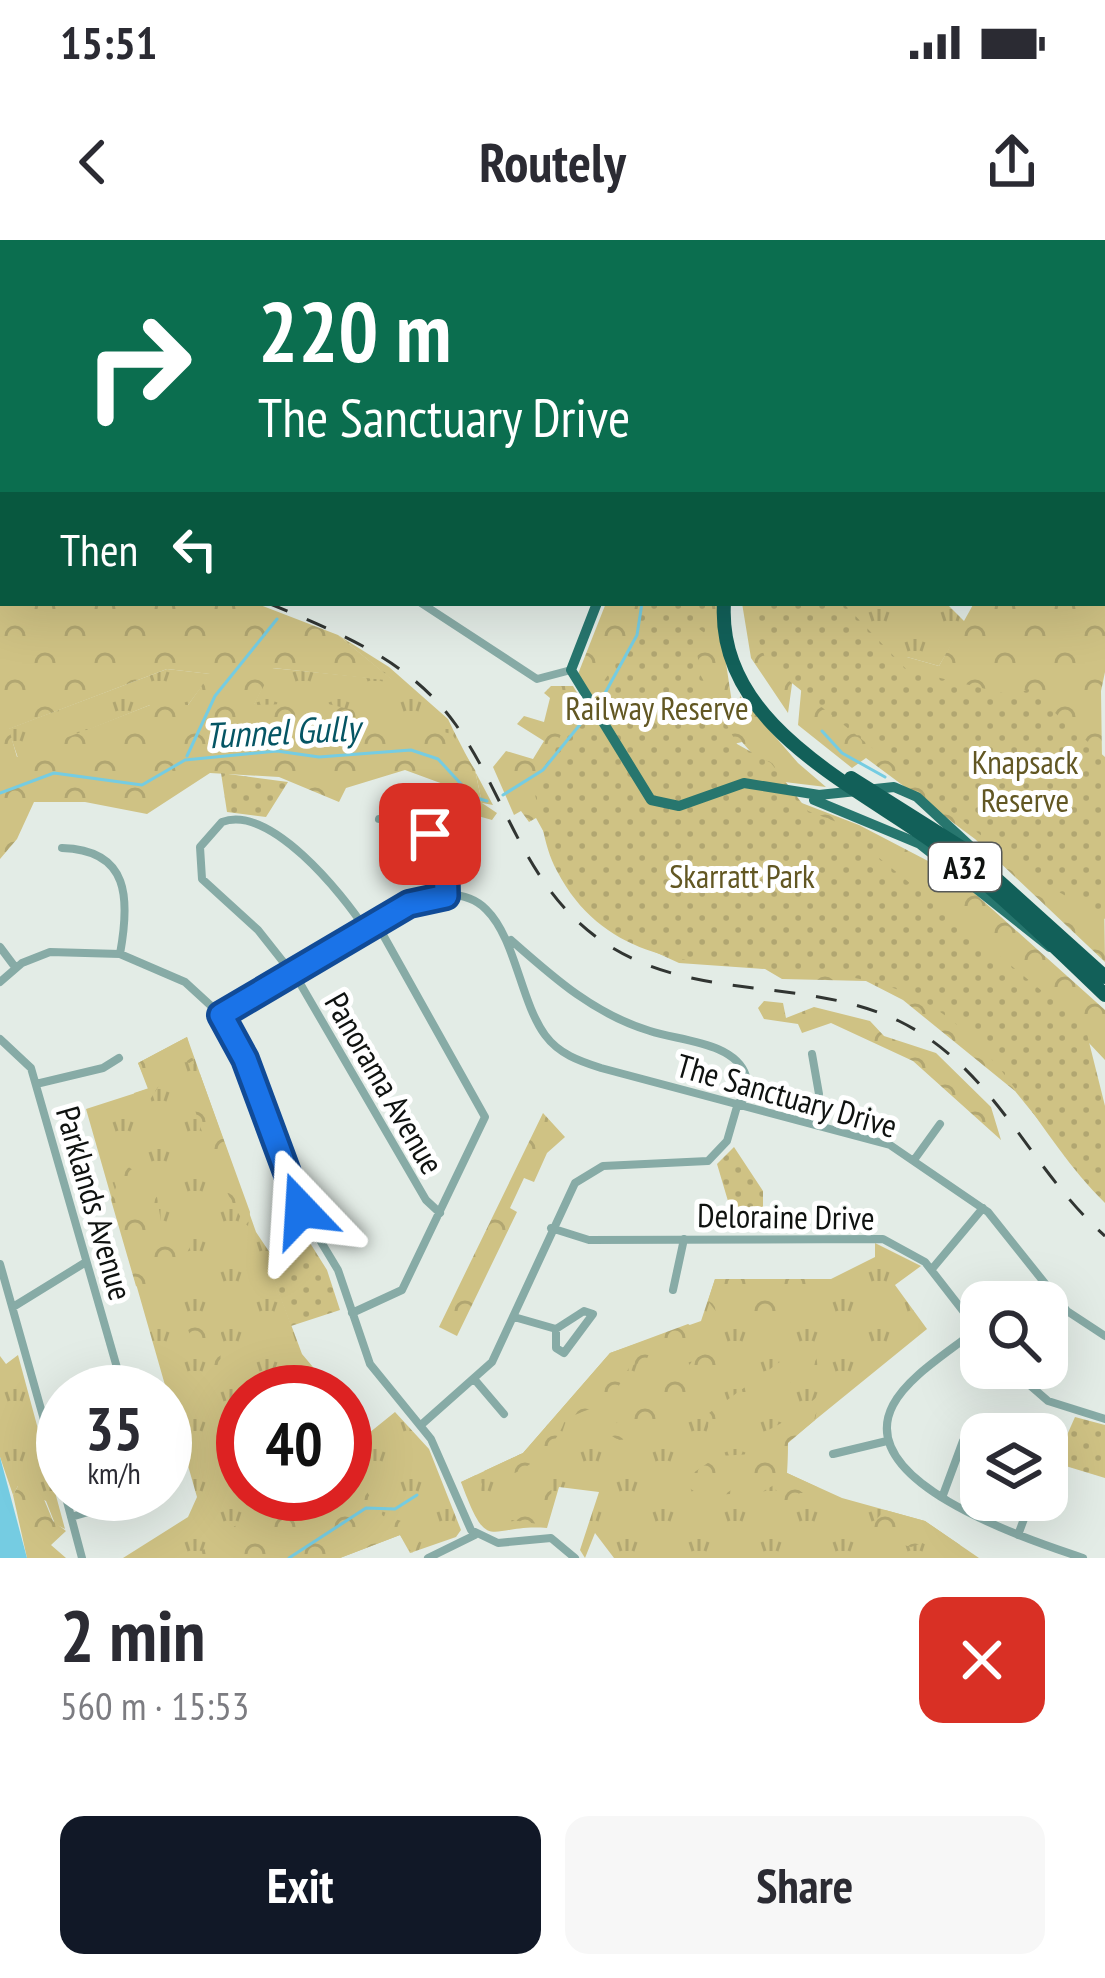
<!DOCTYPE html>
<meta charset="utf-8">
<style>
body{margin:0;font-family:"PT Sans Narrow",sans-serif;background:#f7f7f7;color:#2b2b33;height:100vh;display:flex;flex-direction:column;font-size:45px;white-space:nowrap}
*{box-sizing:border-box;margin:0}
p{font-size:39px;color:#7c7c81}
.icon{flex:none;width:66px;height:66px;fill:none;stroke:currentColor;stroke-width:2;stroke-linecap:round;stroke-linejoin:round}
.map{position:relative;height:1318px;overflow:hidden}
.side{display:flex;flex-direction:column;background:#fff;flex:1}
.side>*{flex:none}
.guide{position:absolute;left:0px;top:0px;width:1107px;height:366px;box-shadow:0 12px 48px #0002;background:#0b6e4f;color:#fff;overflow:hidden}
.buttons{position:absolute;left:960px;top:1041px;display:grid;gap:24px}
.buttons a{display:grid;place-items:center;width:108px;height:108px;border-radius:24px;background:#fff;box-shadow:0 12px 48px #0002;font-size:60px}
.speed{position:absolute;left:36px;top:1125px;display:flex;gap:24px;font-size:60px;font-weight:700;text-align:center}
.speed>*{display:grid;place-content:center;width:156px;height:156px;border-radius:50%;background:#fff;box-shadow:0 12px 48px #0002;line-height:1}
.speed small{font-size:30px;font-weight:400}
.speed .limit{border:18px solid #d22;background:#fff;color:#111}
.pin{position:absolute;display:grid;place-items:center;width:102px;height:102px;color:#fff;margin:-51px;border-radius:24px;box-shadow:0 6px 18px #0006}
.me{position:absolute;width:132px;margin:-66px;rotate:340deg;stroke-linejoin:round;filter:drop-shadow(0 0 9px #0008)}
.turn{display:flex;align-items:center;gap:42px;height:252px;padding:0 60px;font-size:54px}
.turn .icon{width:156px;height:156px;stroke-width:2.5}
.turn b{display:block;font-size:84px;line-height:102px}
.then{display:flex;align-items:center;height:114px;padding:0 60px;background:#0003;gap:24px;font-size:45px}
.round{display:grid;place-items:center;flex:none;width:126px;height:126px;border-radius:24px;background:#f7f7f7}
.summary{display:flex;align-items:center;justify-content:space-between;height:204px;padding:0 60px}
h1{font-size:72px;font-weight:800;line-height:90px}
.primary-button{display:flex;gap:24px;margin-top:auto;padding:24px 60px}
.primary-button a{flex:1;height:138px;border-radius:24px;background:#111827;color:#fff;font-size:48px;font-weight:800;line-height:138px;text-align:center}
.primary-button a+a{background:#f7f7f7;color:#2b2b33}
.status{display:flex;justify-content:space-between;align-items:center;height:84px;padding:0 60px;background:#fff;direction:ltr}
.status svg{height:33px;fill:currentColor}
header{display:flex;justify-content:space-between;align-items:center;height:156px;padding:0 60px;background:#fff;font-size:54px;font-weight:800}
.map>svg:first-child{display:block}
.grass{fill:url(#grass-tufts)}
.forest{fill:url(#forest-crowns);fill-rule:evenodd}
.park{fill:url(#park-dots)}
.water{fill:#75cce2}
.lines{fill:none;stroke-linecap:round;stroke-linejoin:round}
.stream{stroke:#75cce2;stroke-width:3}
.minor{stroke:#87aba6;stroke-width:8}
.major{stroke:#27766e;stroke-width:10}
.highway{stroke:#126059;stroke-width:14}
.rail{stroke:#313532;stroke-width:3;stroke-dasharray:21 21;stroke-linecap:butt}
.route-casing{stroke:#114b97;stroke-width:30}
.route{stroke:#1a73e8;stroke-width:21}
.labels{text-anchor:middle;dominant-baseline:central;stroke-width:10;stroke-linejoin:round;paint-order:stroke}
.shield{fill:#fff;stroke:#575958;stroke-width:3}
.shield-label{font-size:30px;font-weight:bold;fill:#0f1210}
.park-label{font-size:33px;fill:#625723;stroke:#fff}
.street-label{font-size:33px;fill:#0f1210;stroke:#fff}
.water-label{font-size:36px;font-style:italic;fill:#055564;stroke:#fff}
</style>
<div class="status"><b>15:51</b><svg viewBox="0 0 49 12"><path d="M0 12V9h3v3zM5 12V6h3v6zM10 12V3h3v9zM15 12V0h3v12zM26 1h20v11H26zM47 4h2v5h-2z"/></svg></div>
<header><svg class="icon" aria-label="back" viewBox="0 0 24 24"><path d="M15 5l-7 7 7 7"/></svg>Routely<svg class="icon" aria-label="share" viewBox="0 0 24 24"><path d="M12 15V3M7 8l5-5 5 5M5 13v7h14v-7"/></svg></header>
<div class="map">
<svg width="1105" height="1318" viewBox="0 0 1105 1318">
<defs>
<pattern id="grass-tufts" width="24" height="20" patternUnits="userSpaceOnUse" patternTransform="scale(3)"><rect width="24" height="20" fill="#cfc284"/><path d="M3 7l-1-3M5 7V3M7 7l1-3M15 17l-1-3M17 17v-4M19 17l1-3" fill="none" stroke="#b1a671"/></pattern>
<pattern id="forest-crowns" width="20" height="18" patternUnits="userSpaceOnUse" patternTransform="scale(3)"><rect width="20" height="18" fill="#cfc284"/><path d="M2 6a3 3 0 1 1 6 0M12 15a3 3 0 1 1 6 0" fill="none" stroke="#b1a671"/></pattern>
<pattern id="park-dots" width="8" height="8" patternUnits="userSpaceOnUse" patternTransform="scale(3)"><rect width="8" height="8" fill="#cfc284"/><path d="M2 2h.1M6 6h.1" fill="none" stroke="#b1a671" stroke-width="1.8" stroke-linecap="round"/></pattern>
</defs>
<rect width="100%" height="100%" fill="#e3ece6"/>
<path class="grass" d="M834 363H946L965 382 939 426 907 417 865 418Z
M338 395 389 427 448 479C461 507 478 536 493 565L482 563 475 530 253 466 272 428 392 440Z
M167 429 211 434 188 465H150L18 518 8 489Z
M187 797 256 992 278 1025 271 1031 302 1114 334 1152H243V1254H345V1165L369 1193 395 1172 429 1209 461 1290 456 1297 410 1313 400 1295 340 1318H123L188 1277 197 1257 86 869 148 849 138 823Z
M875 1003 921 1026 895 1045 927 1089 788 1202 787 1233 842 1258 925 1281 979 1318H614L595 1293 585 1318 580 1310 599 1252 559 1247 547 1288C488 1283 489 1318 461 1242L523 1213 610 1113 701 1081 715 1039H831L875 1017Z
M18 1115 65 1289 55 1284 46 1261 18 1246 13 1255 0 1217V1116L6 1124Z"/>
<path class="forest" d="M0 227 3 363H255L338 395 394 441 273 428 254 465 324 463 452 494 475 530 482 563 497 573 492 580 464 572 437 574 454 548 405 530 346 548 339 562 279 537 210 533 147 574 85 562H34L17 599 0 619ZM167 429 210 434 188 465H150L17 517 9 489Z
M1105 277V432L1101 451 1105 722 975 599 866 518 852 528 798 485 805 409 797 408 788 473 751 418 742 363H800L865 417H907L939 426 974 363H1104Z
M606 363H717L732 463 739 467 740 456 798 523 826 547 776 541 742 502 725 506 653 548 578 434Z
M551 446H573L604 497 552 607 536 578 529 582 521 571 514 575 493 527 506 511 533 519 544 501 517 484 524 476 544 482 550 458 544 453Z
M794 560 859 585 953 634 1105 770V820L1055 767 1105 962 1015 851 903 760 866 741 782 739 765 729 679 723 644 707Z
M764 761 783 763 786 778 814 767 870 781 884 796 936 813 991 867 1001 900 913 821 831 783 802 793 798 784 764 779 758 768Z
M187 797 194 824 176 820 149 861 135 859 134 853 149 848 138 823Z
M200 834 250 972 248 986C230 969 190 870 191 847Z
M543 873 565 897 547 913 534 942 524 938 510 968 517 972 457 1096 439 1087Z
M104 910 143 937 141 947 157 957 164 1000 172 989 188 997 190 1007 182 1022 185 1038 174 1057H160L136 1046 111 960 116 947Z
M715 1039H826L819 1050 780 1073 775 1087 761 1083 744 1089 727 1080 705 1103 698 1100 673 1112 651 1109 646 1121 630 1126 617 1149 592 1168 565 1179C559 1206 515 1245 486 1237L484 1231 523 1213 610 1113 688 1084 697 1089 715 1083 718 1074 708 1061Z
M207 1068 221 1090 220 1144 209 1140 206 1111 193 1105 187 1086Z
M723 1105 733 1107 734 1122 704 1157 632 1199 618 1200 597 1186 601 1180 616 1184 630 1164 639 1134 661 1128 667 1140 679 1138 694 1119Z
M802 1106 816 1114 818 1130 775 1149 724 1187H708L709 1173Z
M820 1154 815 1180 788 1203 787 1233 817 1247 813 1253H800L783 1266 774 1245 757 1255 754 1241 734 1239 726 1229 715 1233 716 1242 731 1246 730 1254 702 1256 684 1245 683 1240 718 1216 753 1214 752 1199 798 1174Z
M476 1235 482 1244 477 1269 487 1273 546 1240 552 1242 550 1276 538 1284 512 1280 488 1290 461 1242Z
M36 1240 53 1281 66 1291 51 1305 66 1318H27L13 1255 18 1246Z
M345 1242 367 1252 383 1276C400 1280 415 1283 419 1302L412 1313 400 1295 340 1318H192L243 1280 276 1273 293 1254H345Z
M885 1270 925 1281 960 1305 955 1318 922 1303 911 1307 871 1296 869 1287Z"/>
<path class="park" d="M641 363H708L713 399 692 384 701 436 737 504 771 523 808 571 881 599 873 613 1085 786 1105 866V963C1037 897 1003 800 913 756 796 701 629 769 557 631 542 604 542 571 531 543L553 515 563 489 591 460 635 395Z
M754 363H843L907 430 1015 456 1028 449 1105 517V679L1030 635 767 423 754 387Z
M221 533 288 542 266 577 227 572Z
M734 907 763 951V989L729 990 728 961 717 924Z
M310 1003 327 1030 340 1070 291 1086 270 1030Z
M1075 1177 1105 1185V1238L1059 1224 1047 1240Z"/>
<path class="water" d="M0 1217 27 1318H0Z"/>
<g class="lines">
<path class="stream" d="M486 0V3
M1000 0 1001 3
M7 3 10 0
M769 3 770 0
M0 13 3 9
M599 464 637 395 642 363
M822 491 842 513 885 537
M187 516 215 456 277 379
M0 553 54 533 142 545 185 520 277 511 319 517 411 510 438 519 473 557 487 561
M503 555 543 530 591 471
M289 1318 366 1268 395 1269 417 1255"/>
<path class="minor" d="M126 0 129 3
M286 0 293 3
M87 3 93 0
M0 79 3 73
M0 129 3 132
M1104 195 1105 196
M1104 268H1105
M421 363 537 439 571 430
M379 579 424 591 440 603 446 656
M62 608C130 610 130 659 120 714
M511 700C554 738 594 774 650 791 680 801 735 802 746 836L742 864
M0 707 15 727
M292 733 258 690 202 639 200 607 222 582C270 564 342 653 366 690
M294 733 426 960 440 973
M0 742 22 723 50 712 120 714 185 742 221 775 245 819 300 967 338 1030 370 1124 431 1199 471 1290 498 1303 551 1298 575 1318
M221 775 409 664C516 620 507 743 545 795 559 814 579 821 601 828L890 905 988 972 1067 1071 1105 1096
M0 799 31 828 124 1152
M36 844 103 828 119 818
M811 881 819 854 812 814
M914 920 940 884
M551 988 589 1000 883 999 925 1022 981 1094
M0 1024 63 1247
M932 1029 983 968
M673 1050 684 999
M13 1067 86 1022
M352 1073 402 1050 485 877 377 684
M514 1077 556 1089 584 1071 593 1074 564 1113 556 1108V1089
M977 1089C951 1111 909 1135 893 1165 852 1243 1030 1300 1083 1318
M1010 1128 1048 1161 1105 1179
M475 1140 504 1174
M421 1185 492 1122 575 943 603 926 708 921 727 901 738 863
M833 1214 887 1201
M65 1254 82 1318
M943 1255 963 1201
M71 1277 106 1267 124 1254
M1018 1295 1031 1260
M428 1318 475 1295"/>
<path class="major" d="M320 3V0
M597 363 571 430 651 560 679 566 744 543 819 555 894 547 917 557 983 618
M814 560 920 604 1050 707"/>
<path class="highway" d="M1104 158 1105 159
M1104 168 1105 169
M724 363C716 492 871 551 955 618 1007 660 1056 708 1105 755
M851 538 962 608 1105 737"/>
<path class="rail" d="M0 221 3 224
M268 363C339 393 410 420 456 485 506 556 523 642 595 696 687 765 800 734 899 781 995 828 1029 929 1105 996"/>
</g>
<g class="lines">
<g class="route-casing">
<path id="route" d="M301 970 245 819 221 775 409 664 446 656 445 613 430 594"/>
</g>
<use href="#route" class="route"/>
</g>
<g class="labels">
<rect class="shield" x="929" y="603" width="72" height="48" rx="9"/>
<g class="shield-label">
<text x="965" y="627">A32</text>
</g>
<g class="park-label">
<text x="657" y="467">Railway Reserve</text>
<text x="1025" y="521">Knapsack<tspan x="1025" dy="38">Reserve</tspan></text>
<text x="742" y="635">Skarratt Park</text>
</g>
<g class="street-label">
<text transform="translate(385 843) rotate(60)">Panorama Avenue</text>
<text transform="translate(787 855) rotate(16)">The Sanctuary Drive</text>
<text transform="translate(95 963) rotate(74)">Parklands Avenue</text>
<text transform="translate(786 976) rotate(1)">Deloraine Drive</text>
</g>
<g class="water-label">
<text transform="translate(282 491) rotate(-3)">Tunnel Gully</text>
</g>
</g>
</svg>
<div class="buttons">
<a><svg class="icon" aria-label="search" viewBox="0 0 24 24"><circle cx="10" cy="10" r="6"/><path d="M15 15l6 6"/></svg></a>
<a><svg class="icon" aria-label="layers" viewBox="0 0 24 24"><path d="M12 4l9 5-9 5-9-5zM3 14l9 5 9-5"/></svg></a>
</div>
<div class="speed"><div>35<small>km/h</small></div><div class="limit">40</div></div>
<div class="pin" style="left:430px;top:594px;background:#d93025"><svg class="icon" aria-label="arrive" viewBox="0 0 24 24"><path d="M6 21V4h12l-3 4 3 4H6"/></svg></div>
<svg class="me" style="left:301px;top:970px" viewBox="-20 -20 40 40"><path d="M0-17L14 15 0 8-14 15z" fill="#1a73e8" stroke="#fff" stroke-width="4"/></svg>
<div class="guide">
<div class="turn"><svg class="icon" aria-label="right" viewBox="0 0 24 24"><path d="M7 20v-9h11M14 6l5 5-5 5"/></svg><div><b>220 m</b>The Sanctuary Drive</div></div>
<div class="then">Then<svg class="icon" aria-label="left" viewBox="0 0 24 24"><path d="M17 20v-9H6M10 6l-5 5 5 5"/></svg></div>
</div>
</div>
<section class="side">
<div class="summary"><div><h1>2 min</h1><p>560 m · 15:53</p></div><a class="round" style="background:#d93025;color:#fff"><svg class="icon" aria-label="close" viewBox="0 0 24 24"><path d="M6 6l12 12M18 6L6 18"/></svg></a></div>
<div class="primary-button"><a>Exit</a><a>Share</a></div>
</section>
